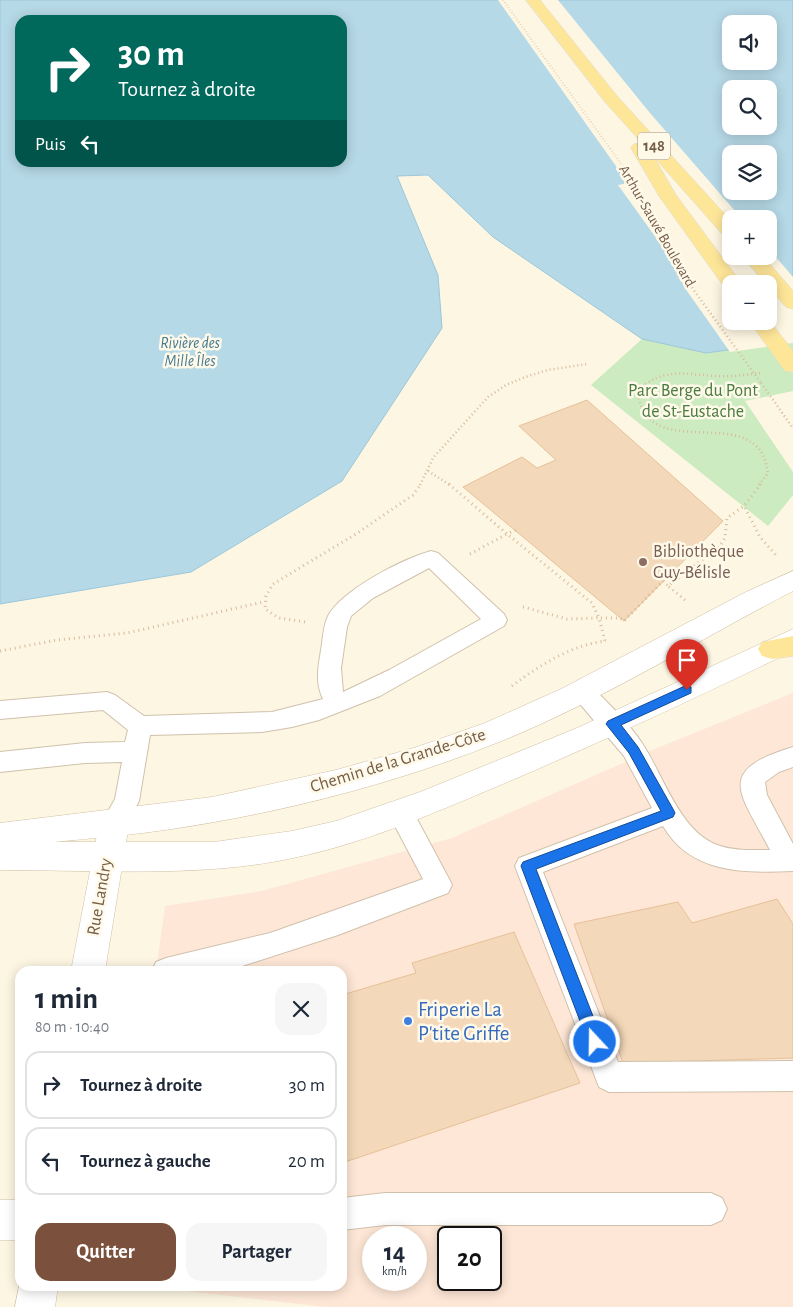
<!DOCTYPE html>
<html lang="fr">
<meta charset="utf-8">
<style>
body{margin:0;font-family:"Alegreya Sans",sans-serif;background:#f6f6f7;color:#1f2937;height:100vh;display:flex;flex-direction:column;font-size:19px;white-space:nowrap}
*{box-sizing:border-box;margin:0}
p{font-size:16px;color:#747a83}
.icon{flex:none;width:28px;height:28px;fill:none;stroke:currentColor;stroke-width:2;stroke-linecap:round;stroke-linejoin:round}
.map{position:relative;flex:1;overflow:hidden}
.details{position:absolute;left:15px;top:966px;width:332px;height:325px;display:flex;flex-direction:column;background:#fff;border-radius:15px;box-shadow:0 2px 12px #0003}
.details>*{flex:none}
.hud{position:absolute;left:15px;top:15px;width:332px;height:152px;border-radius:15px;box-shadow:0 2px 12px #0003;background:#00695c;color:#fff;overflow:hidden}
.fabs{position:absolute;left:722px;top:15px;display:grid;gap:10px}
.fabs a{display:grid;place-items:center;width:55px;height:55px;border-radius:10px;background:#fff;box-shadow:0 2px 12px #0003;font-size:25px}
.speed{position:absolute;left:362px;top:1226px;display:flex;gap:10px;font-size:25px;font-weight:700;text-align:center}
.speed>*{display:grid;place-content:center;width:65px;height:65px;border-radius:50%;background:#fff;box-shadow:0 2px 12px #0003;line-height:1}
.speed small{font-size:12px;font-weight:400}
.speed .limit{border:2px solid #111;border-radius:8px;background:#fff;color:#111}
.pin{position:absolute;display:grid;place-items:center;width:42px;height:42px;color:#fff;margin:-51px -21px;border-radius:50% 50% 50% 0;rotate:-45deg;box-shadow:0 0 5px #0007}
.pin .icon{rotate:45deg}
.me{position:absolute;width:55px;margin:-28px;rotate:339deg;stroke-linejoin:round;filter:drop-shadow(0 0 4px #0008)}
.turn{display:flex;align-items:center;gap:18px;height:105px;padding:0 20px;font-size:22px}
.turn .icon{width:65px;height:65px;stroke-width:2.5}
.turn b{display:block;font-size:35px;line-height:42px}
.then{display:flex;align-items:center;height:48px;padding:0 20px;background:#0003;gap:10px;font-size:19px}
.round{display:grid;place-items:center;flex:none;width:52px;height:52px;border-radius:15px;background:#f6f6f7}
.summary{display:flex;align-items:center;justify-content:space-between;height:85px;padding:0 20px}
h1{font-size:30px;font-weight:600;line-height:38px}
.button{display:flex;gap:10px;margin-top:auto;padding:10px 20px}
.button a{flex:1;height:58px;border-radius:15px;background:#7b503c;color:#fff;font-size:20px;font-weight:600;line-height:58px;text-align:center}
.button a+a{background:#f6f6f7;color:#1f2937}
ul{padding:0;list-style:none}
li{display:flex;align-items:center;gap:15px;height:68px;margin:0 10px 8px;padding:0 10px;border:2px solid #e0e1e3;border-radius:15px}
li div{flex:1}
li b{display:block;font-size:19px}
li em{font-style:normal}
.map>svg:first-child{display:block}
.commercial{fill:#fee7d6;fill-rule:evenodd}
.green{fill:#ccebc0}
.water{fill:#b6d9e7;stroke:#9cc7d9;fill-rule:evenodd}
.pier{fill:#fdf6e2;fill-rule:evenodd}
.building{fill:#f3d8b9;stroke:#e6c199}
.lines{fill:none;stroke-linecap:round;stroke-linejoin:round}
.service-casing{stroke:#d0c1ac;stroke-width:2}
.minor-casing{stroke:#d0c1ac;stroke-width:1}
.secondary-casing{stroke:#d2c0a6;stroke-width:1}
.primary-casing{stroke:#ded8d3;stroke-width:1}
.path-far1{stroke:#d8bb9c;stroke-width:2.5;stroke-dasharray:1 3;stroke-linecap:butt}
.path{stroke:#d8bb9c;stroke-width:3;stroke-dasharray:1 4;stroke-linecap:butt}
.service{fill:#fff;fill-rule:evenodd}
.minor{fill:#fff;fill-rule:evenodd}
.secondary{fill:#fff;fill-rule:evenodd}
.primary{fill:#fee699;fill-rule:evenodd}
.path-bridge-far1{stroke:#d8bb9c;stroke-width:2;stroke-dasharray:0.5 2.5;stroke-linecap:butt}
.path-bridge{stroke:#d8bb9c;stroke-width:2.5;stroke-dasharray:1 3;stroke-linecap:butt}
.route{fill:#1a73e8;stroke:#114b97}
.education-dot{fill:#8d6e63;stroke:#fff9e9;stroke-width:2}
.shop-dot{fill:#3f7fe0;stroke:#fff9e9;stroke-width:2}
.labels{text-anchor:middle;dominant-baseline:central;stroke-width:5;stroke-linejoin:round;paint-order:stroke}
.far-street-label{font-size:15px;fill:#755e48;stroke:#fff9e9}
.shield{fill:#fff9e9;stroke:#9e8c78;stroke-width:1}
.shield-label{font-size:16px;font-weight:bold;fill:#755e48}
.far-water-label{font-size:16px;font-style:italic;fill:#437991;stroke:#fff9e9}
.park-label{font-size:18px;fill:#497c40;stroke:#fff9e9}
.education-label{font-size:18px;fill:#785e54;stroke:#fff9e9;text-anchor:start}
.street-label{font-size:18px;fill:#755e48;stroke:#fff9e9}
.near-shop-label{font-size:21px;fill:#366cbe;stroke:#fff9e9;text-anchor:start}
</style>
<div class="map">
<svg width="793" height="1307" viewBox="0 0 793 1307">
<rect width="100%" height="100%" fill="#fdf6e2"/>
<path class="commercial" d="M793 693V1307H325L142 1286H342V971H156L165 906 262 891 452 838 662 746ZM374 1238H416V1280H374ZM449 1238H491V1280H449Z"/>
<path class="green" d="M642 339 706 353 793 341V391L745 401 793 472V495L768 526 591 385Z"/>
<path class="water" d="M0 0H793V341L706 353 642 339 493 237 428 175 397 176 438 275 442 328 342 481 191 572 0 604ZM20 20H342V162H20ZM731 24H769V61H731ZM731 89H769V126H731ZM731 154H769V191H731ZM731 219H769V256H731ZM731 284H769V321H731Z"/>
<path class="pier" d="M498 0H558L650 113 742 219H731V256H769V249L793 277V343L730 352 687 291 667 253 618 185 628 183ZM731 284H769V321H731Z"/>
<path class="building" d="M587 400 723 521 624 621 463 487 522 457 537 468 556 460 519 426Z
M777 899 793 924V1058L623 1063 574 924 678 902 692 923Z
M514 932 580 1083 342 1163V995L416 973 412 963Z"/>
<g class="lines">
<g class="service-casing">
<path id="service" d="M431 551 438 553 504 614 507 620 504 626 380 696 319 720 292 727 262 732 150 735 139 801 123 832 114 835 105 832 101 824 115 799 122 762 85 763 0 772V752L85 743 125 742 128 730 103 710 0 719V701L107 692 115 695 144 716 272 712 323 699C315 683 318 668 321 650 323 639 323 626 328 616 342 590 402 559 431 551ZM429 568 481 619 389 670 343 692 341 668 347 627 351 616 373 598Z
M583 683 591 686C609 704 628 722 642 743 663 774 680 834 720 846 736 851 753 850 770 850 740 792 714 771 793 747V767L779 772 765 782 767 795 793 844V871C744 873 691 874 663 826L543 872 618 1062 793 1061V1091L609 1092 599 1087 515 866 519 858 652 808 624 756 575 698 571 692 575 686Z
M400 800 409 804 448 877 452 885 448 893 338 935 236 968 221 971H152L156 962 166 958 270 933 423 879 387 811 391 804Z
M385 1193H711L722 1198 727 1209 722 1220 711 1225H385L342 1230V1198Z"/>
</g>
<g class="minor-casing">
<path id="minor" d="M114 811 125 815 129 824 105 971H71L99 824 103 815Z
M0 1200H20V1240H0Z
M20 1281V1286H58L55 1307H15Z"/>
</g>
<g class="secondary-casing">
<path id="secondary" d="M793 571V591C697 641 604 699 504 740 398 783 285 812 172 829 133 835 93 838 54 842H214L292 831 336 821 420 792 577 728 793 629V651C693 699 593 746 491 789 427 816 361 844 293 858 202 878 94 870 0 870V823L212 797 336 770 417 747 485 723 561 689 746 592Z"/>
</g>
<g class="primary-casing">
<path id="primary" d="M526 0H540L617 96 731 221V238L724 236 654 157 676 195 742 284H731V290L725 288 659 196 631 148 634 144 642 143 605 102Z
M742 256H763L793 291V309L786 307 769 288V284H766Z
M769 320 793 351V372L785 371 749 321Z
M793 636V656L772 659 762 656 758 649 762 642Z"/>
</g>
<path class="path-far1" d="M761 383 793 428
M428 471 450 485
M420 485 433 458 488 397 506 385 528 376 548 370 587 364
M759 485 768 473C766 463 764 452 755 445 724 418 651 452 639 399L646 384C669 368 691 375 717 376 731 377 746 375 760 373"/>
<path class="path" d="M449 484 507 534 516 530
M761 484 744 506 760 537 776 555
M470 554 507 534 592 603 599 618H620L624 621 663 581 668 586
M685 600 668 586 720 546 725 538 727 518 744 506
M523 607 567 619 599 618 605 641
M305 622 279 618 265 609 266 596 273 584 356 534 413 495 421 484
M0 651 57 640 127 633 263 602
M512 686C540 665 571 645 606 641"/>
<use href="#service" class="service"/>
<use href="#minor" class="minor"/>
<use href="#secondary" class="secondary"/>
<use href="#primary" class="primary"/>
<path class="path-bridge-far1" d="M503 0 635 183 650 211"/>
<path class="path-bridge" d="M650 210 693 289 761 383"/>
</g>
<path class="route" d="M687 685 691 687V693L621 725 638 747 673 809 675 813 673 817 536 869 603 1042 601 1047 595 1049 590 1047 588 1042 521 866 523 862 661 811 629 753 606 724 608 721Z"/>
<circle class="education-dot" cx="643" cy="562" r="5"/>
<circle class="shop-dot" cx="408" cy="1021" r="5"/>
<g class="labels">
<g class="far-street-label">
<text transform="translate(657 226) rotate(60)">Arthur-Sauvé Boulevard</text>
</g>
<rect class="shield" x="638" y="132.5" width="32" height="27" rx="4"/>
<g class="shield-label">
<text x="654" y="146">148</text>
</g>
<g class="far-water-label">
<text x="190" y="343">Rivière des<tspan x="190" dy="18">Mille Îles</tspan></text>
</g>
<g class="park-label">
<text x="693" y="391">Parc Berge du Pont<tspan x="693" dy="21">de St-Eustache</tspan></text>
</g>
<g class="education-label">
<text x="653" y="552">Bibliothèque<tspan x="653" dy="21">Guy-Bélisle</tspan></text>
</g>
<g class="street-label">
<text transform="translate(398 761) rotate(-17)">Chemin de la Grande-Côte</text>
<text transform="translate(100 897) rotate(-80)">Rue Landry</text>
</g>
<g class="near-shop-label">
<text x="418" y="1009">Friperie La<tspan x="418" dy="24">P'tite Griffe</tspan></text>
</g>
</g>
</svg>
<div class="fabs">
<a><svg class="icon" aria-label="sound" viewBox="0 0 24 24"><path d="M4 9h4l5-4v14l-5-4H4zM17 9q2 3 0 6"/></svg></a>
<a><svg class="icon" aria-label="search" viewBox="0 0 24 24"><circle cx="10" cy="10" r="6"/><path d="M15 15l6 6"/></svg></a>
<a><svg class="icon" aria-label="layers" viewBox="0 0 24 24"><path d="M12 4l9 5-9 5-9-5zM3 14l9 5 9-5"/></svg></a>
<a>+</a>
<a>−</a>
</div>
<div class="speed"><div>14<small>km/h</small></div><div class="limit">20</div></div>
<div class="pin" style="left:687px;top:690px;background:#d93025"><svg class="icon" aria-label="arrive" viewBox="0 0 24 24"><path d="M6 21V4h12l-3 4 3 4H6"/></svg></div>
<svg class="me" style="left:595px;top:1042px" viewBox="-20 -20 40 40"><circle r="17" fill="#1a73e8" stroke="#fff" stroke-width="3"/><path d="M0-11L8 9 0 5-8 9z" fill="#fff"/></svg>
<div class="hud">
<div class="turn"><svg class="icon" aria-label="right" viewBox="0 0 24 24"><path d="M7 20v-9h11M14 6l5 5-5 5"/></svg><div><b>30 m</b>Tournez à droite</div></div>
<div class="then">Puis<svg class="icon" aria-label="left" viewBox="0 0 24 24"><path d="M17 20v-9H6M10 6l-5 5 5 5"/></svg></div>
</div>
<section class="details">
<div class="summary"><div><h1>1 min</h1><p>80 m · 10:40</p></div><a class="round"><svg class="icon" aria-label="close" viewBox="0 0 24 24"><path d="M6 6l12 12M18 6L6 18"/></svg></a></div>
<ul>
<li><svg class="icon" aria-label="right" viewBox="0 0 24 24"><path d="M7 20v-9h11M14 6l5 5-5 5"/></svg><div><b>Tournez à droite</b></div><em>30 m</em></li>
<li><svg class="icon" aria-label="left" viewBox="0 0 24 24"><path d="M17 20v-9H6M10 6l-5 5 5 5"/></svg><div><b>Tournez à gauche</b></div><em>20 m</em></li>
</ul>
<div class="button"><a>Quitter</a><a>Partager</a></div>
</section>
</div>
